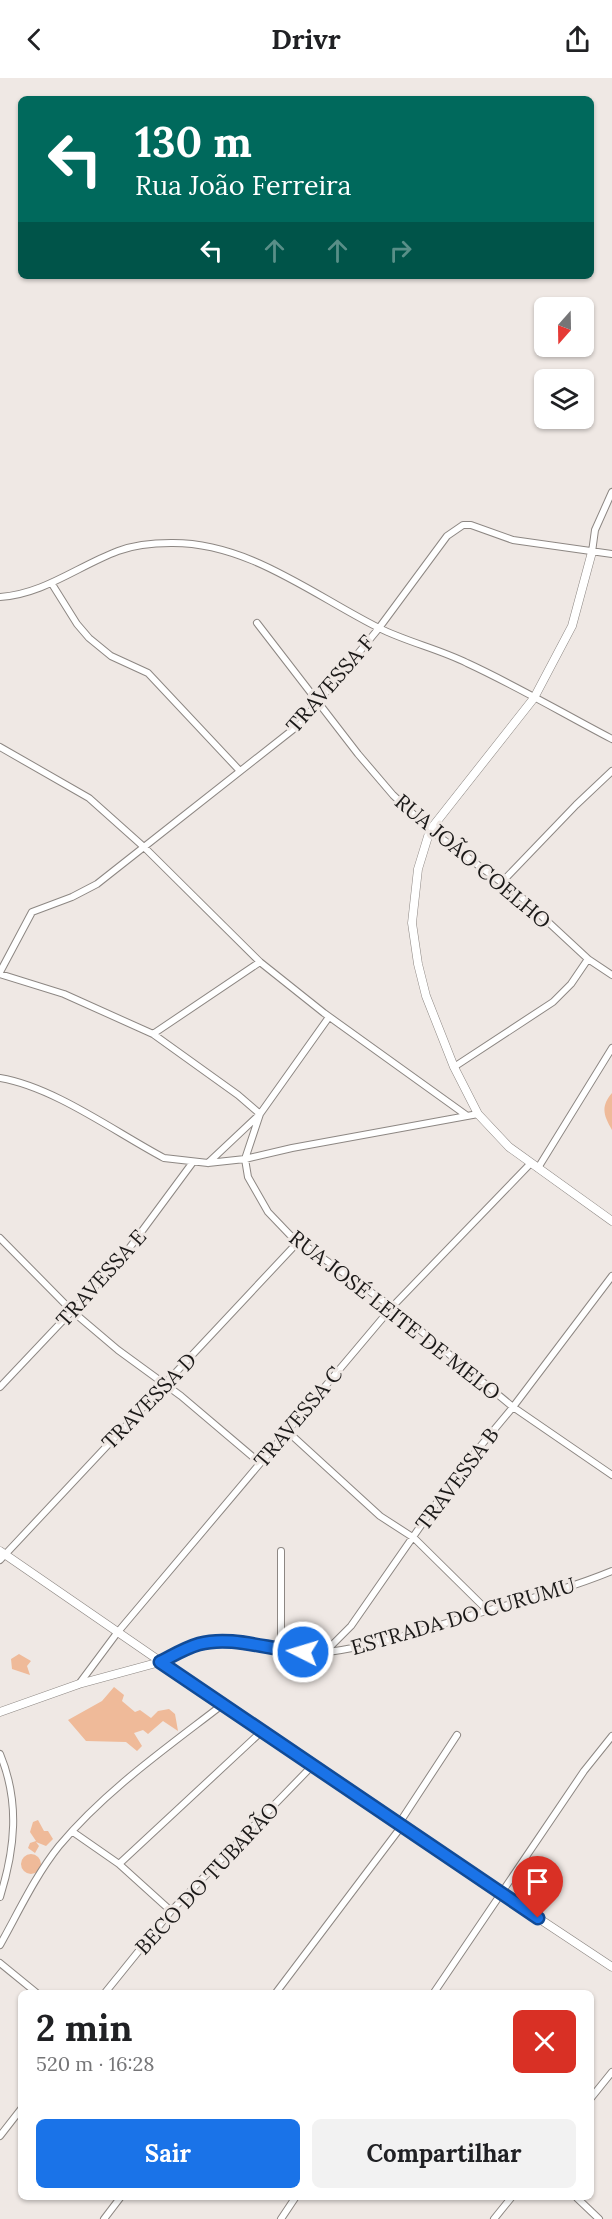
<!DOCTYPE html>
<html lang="pt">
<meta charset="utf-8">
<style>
body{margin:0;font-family:Lora,serif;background:#f2f2f2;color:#202124;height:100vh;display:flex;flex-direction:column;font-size:22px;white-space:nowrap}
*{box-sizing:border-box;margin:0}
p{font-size:20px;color:#757577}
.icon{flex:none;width:33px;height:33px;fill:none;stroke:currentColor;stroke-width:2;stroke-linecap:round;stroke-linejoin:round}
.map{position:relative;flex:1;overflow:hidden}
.details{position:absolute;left:18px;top:1912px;width:576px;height:210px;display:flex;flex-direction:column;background:#fff;border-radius:9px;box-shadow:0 2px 4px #0004}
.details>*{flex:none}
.hud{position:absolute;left:18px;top:18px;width:576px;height:183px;border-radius:9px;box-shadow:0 2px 4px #0004;background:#00695c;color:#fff;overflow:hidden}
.needle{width:39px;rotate:200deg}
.controls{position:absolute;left:534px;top:219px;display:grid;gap:12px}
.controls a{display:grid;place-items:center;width:60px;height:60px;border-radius:9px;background:#fff;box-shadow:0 2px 4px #0004;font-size:30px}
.pin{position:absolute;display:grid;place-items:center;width:51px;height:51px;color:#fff;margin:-62px -26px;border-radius:50% 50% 50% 0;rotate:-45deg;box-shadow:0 0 6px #0007}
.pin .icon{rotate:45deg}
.me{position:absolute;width:66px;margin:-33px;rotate:275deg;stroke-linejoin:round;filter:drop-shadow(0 0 4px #0008)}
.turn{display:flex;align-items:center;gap:21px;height:126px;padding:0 18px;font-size:27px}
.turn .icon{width:78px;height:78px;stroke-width:2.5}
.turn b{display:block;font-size:42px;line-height:51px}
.lanes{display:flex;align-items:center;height:57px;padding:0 18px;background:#0003;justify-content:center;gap:30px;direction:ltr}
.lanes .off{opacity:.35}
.round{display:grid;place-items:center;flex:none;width:63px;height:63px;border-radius:9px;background:#f2f2f2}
.head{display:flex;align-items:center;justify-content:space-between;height:102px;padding:0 18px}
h1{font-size:36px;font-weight:800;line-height:45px}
.button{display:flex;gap:12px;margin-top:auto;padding:12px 18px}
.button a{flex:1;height:69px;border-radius:9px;background:#1a73e8;color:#fff;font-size:24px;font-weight:800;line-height:69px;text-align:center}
.button a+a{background:#f2f2f2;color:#202124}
header{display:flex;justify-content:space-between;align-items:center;height:78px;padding:0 18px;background:#fff;font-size:27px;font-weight:800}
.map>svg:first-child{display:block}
.green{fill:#efba99}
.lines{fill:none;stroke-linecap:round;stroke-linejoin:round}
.minor-casing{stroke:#8d8783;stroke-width:8}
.tertiary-casing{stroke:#8d8783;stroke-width:9}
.minor{stroke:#fff;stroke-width:6}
.tertiary{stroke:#fff;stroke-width:8}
.route-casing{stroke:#114b97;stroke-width:15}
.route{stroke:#1a73e8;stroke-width:10}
.labels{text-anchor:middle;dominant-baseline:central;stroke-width:6;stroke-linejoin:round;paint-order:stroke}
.street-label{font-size:21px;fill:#1b1918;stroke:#efe8e4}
</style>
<header><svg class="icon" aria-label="back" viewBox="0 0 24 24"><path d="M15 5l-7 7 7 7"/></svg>Drivr<svg class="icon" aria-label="share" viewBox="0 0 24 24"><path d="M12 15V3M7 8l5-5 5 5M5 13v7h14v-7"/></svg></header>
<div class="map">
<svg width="612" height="2141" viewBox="0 0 612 2141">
<rect width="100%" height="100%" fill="#efe8e4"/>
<path class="green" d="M612 1015V1052C604 1038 600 1029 612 1015Z
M19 1576 31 1583 27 1588 30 1597 12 1591 11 1581Z
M114 1609 124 1617 122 1623 135 1634 140 1632 151 1640 158 1633 169 1631 175 1636 178 1653 163 1643 148 1656 143 1652 134 1655 142 1668 137 1673 126 1664 86 1663 68 1642 102 1623Z
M38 1742 44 1753H48L53 1761 46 1768 36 1764 39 1768 35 1775 28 1770 30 1765 36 1763 30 1754 33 1744Z
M21 1786a10 10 0 1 1 20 0a10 10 0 1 1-20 0Z"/>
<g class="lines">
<g class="minor-casing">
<path id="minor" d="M592 474 595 452 612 414
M52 506 77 546 89 560 111 578 148 595 240 693
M0 519C44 516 78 488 118 473 134 467 153 465 171 465 248 464 313 517 379 550 407 564 439 571 467 585 517 608 564 636 612 661
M257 545 358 676 393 717 430 752 519 817 588 881 612 897
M0 669 89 720 145 770 260 884 324 935 466 1037
M502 804 576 727 612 693
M0 894 32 834 72 819 97 806 300 646 379 550 447 458 463 447H471L513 462 612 476
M0 896 64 916 153 956 238 1017 260 1036
M153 956 260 884
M454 989 553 924 571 906 588 881
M0 1000C54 1009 115 1054 164 1080L208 1085 245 1081 292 1070 478 1036
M260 1036 245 1081 248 1099 268 1134 290 1157 392 1229 513 1329 612 1397
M208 1085 260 1036 329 939
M538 1090 612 970
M0 1160 72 1233 118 1272 181 1318 260 1385
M0 1309 122 1180 193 1084
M287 1353 380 1438 414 1460 488 1533
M0 1482 298 1164
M281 1572V1473
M324 1575 351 1548 454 1400 513 1329 612 1198
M160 1584C173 1577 187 1568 202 1566 244 1557 286 1580 328 1574 376 1568 423 1552 469 1538 517 1524 566 1512 612 1493
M79 1606 117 1555 392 1229 531 1085
M0 1676C20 1724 15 1771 0 1819
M398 1747 457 1657
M73 1754 119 1786 261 1654
M119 1786 171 1833
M0 1867C18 1835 35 1798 59 1768 105 1713 165 1671 222 1627
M0 1885 38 1916
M104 1916 171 1833 312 1688
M275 1916 401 1749
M433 1916 584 1693 612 1658
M591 2020 612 1994
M0 2058 21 2031
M577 2120 599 2141
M104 2141 120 2120
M281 2141 295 2120
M494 2141 511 2120"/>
</g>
<g class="tertiary-casing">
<path id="tertiary" d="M592 474 572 548 534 620 430 752 418 791 412 845 418 886 426 918 454 989 478 1036 509 1069 612 1143
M0 1473 398 1747 612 1889
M0 1634 79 1606 160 1584"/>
</g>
<use href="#minor" class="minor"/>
<use href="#tertiary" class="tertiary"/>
</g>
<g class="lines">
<g class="route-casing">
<path id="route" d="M303 1574C269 1572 232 1557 199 1566 185 1570 172 1578 160 1584L538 1840"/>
</g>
<use href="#route" class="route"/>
</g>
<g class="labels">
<g class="street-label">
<text transform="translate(330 606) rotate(-49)">TRAVESSA F</text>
<text transform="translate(473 783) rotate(40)">RUA JOÃO COELHO</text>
<text transform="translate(101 1200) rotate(-48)">TRAVESSA E</text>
<text transform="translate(395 1237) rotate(38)">RUA JOSÉ LEITE DE MELO</text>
<text transform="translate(149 1323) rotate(-46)">TRAVESSA D</text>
<text transform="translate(298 1339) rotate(-50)">TRAVESSA C</text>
<text transform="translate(457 1401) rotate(-53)">TRAVESSA B</text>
<text transform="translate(463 1538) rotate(-16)">ESTRADA DO CURUMU</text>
<text transform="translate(207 1800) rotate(-47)">BECO DO TUBARÃO</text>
</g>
</g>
</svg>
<div class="controls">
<a><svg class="needle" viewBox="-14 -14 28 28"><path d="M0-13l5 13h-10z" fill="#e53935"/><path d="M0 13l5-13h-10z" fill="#757577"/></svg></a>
<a><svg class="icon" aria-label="layers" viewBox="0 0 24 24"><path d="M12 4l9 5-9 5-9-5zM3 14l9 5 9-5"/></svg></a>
</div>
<div class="pin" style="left:538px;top:1840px;background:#d93025"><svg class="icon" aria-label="arrive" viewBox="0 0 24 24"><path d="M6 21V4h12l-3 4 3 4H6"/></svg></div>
<svg class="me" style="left:303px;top:1574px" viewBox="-20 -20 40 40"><circle r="17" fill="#1a73e8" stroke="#fff" stroke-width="3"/><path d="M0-11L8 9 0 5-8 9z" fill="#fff"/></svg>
<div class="hud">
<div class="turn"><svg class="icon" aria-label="left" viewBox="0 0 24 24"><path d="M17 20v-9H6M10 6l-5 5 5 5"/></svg><div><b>130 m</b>Rua João Ferreira</div></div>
<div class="lanes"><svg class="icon" aria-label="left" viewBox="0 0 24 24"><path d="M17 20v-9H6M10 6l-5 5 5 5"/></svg><svg class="icon off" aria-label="ahead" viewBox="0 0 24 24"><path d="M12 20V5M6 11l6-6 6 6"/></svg><svg class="icon off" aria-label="ahead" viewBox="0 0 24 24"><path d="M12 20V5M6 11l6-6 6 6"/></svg><svg class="icon off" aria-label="right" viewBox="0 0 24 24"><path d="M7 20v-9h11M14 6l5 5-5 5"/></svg></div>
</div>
<section class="details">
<div class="head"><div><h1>2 min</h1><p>520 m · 16:28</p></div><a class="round" style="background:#d93025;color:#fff"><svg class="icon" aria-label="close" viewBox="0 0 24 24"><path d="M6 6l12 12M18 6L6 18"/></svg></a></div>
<div class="button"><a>Sair</a><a>Compartilhar</a></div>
</section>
</div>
